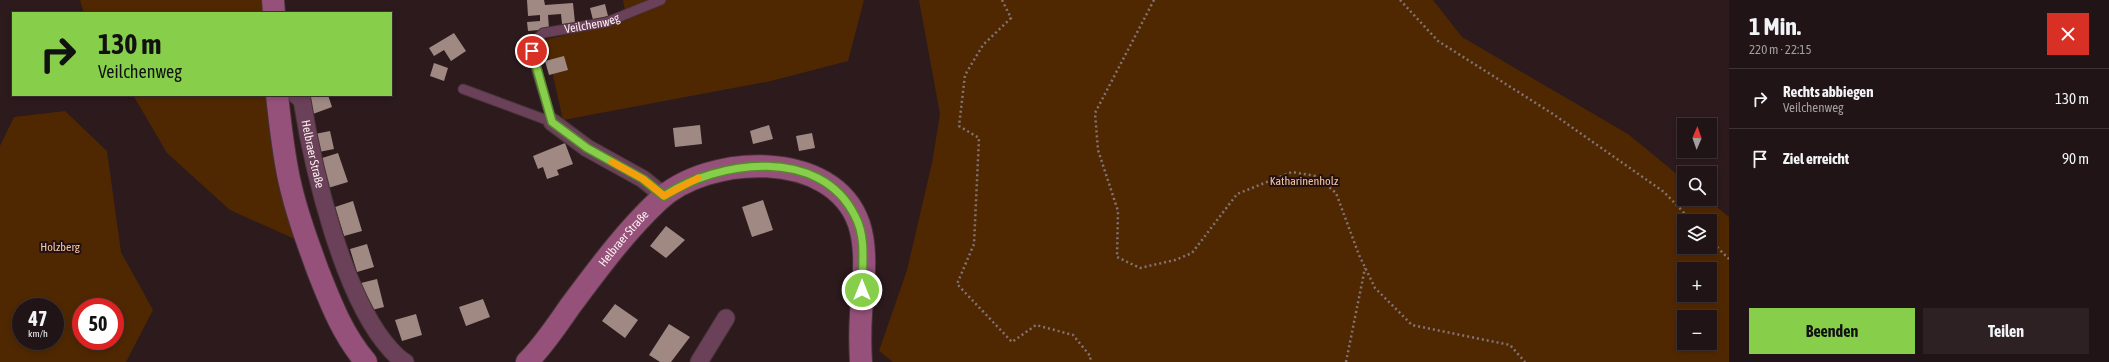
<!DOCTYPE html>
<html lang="de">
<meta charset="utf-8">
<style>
body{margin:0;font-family:"Asap Condensed",sans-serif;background:#2d2123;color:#f1f3f6;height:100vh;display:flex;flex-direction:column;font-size:15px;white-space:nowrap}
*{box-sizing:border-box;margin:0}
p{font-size:13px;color:#a29ea1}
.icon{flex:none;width:22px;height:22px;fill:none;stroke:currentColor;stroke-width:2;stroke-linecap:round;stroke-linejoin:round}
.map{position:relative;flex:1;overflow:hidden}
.details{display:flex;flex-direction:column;background:#211416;width:380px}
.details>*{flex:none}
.hud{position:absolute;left:12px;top:12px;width:380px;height:84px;border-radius:0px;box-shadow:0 2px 6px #0003,0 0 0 1px #3e3335;background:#87cf4a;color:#111;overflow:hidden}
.needle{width:26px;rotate:2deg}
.fabs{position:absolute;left:1677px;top:118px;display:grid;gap:8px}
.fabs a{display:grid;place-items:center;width:40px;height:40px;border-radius:0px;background:#211416;box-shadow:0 2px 6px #0003,0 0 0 1px #3e3335;font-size:20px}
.speed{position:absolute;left:12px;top:298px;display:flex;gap:8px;font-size:20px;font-weight:700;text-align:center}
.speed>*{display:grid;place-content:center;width:52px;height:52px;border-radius:50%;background:#211416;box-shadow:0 2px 6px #0003,0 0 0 1px #3e3335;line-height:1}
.speed small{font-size:10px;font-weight:400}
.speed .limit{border:6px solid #d22;background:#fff;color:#111}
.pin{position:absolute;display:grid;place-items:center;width:34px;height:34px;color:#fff;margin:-17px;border:2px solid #fff;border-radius:50%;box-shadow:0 1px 4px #0007}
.me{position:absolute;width:44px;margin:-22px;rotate:0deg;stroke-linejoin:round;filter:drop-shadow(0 0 3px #0008)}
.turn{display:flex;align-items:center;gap:14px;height:84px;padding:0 20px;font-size:18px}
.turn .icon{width:52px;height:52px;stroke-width:2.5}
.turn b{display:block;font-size:28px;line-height:34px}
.round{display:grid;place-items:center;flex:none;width:42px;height:42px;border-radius:0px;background:#2d2123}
.headline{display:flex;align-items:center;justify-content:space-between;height:68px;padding:0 20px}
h1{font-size:24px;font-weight:700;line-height:30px}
.action{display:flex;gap:8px;margin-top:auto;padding:8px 20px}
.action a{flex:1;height:46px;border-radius:0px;background:#87cf4a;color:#111;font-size:16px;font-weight:700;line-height:46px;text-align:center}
.action a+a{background:#2d2123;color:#f1f3f6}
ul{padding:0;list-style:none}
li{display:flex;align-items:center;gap:12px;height:60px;padding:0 20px;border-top:1px solid #3e3335}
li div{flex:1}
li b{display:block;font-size:15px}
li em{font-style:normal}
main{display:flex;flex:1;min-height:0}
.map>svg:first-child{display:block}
.green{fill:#4f2802;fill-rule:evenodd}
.building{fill:#a08983}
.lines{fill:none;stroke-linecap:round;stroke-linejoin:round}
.lane-casing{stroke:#453436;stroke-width:11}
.street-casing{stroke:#453436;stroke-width:19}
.secondary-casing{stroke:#453436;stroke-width:24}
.path{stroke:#837375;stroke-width:2.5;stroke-dasharray:2 3;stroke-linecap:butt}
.lane{stroke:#6b4059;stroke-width:9}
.street{stroke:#6b4059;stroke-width:17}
.secondary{stroke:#95517a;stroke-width:22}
.route-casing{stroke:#588730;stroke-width:10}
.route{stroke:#87cf4a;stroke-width:7}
.slow{stroke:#f59e0b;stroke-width:7}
.labels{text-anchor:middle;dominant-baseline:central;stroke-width:4;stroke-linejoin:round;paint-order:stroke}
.street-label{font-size:12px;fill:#fdeff1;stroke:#221113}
.park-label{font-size:12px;fill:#f6c59f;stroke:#221113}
</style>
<main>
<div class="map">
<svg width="1729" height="362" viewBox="0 0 1729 362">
<rect width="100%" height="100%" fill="#2c1a1d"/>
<path class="green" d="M80 0H273L274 13H84Z
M623 0H864L848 61 771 81 563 120 545 40 627 20Z
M919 0H1433L1462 37 1628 134 1684 180V199H1707L1729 217V362H893L879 351 907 270 932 163 940 114ZM1684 221H1710V247H1684ZM1684 269H1710V295H1684ZM1684 317H1710V343H1684Z
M133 95H277L308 245 230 210 167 153Z
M65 111 107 151 121 252 153 310 126 362H0V146L14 117ZM21 307H55V341H21ZM81 307H115V341H81Z"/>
<path class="building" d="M527 0H544L545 5 573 3 575 23 562 24 561 14 548 15 549 29 528 31 527 22 540 21V15L528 16Z
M605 4 608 16 593 20 590 8Z
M454 33 466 51 451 61 444 50 434 56 429 48Z
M564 56 568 70 549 75 545 61Z
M434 63 448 68 444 81 430 76Z
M307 95H328L332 107 313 114Z
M700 125 702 144 675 147 673 128Z
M769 125 773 139 753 144 750 131Z
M330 131 334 149 319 152 315 134Z
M812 133 815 148 799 151 796 136Z
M565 143 573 164 557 170 559 175 547 179 543 167 538 169 533 156Z
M338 153 348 182 328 188 319 159Z
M763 200 773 230 752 237 742 207Z
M353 201 362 231 344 236 335 207Z
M666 226 685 240 666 258 650 246Z
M367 244 374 267 357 272 350 249Z
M377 279 384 307 368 311 361 283Z
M483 299 490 317 466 326 459 307Z
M615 304 638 320 625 338 602 321Z
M416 314 422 335 402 341 395 320Z
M669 324 690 337 671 362H660L649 355Z"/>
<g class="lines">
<g class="lane-casing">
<g id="lane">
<path d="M463 89 552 122"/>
<path id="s1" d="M552 122 531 51 535 41 543 33 607 22 661 0"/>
</g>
</g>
<g class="street-casing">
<g id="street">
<path id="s2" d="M296 95 302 100C313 169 343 298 391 350 395 354 399 359 405 362"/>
<path d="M552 122 587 148 643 179 664 196"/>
<path d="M699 362 726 318"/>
</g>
</g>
<g class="secondary-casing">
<g id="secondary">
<path d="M273 0 274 13"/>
<path d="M277 95C280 123 283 151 289 179 296 211 307 241 318 271 331 304 343 335 366 362"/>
<path id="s3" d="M527 362C544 345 557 325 571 305 598 269 625 232 658 201 707 154 833 148 859 224 868 251 863 285 861 314 860 330 860 346 861 362"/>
</g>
</g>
<path class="path" d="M1002 0 1011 18 983 45 965 75 959 126 979 138 974 244 957 284 1012 342 1036 325 1073 335 1091 357 1089 362
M1154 0 1095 113 1098 150 1118 211 1117 257 1140 268 1175 260 1192 253 1237 194 1292 172 1316 176 1336 193 1359 255 1375 288 1412 325 1510 345 1525 362
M1400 0 1438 41 1553 114 1664 192 1692 221
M1710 240 1729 259
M1346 362 1365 268"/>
<use href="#lane" class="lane"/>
<use href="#street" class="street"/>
<use href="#secondary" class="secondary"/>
</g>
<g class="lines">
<g class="route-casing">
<path id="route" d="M532 51 552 122 587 148 643 179 664 196C718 160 821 146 855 216 867 238 862 266 862 290"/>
</g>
<use href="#route" class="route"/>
<path class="slow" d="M612 162 643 179 664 196 698 178"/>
</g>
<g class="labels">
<g class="street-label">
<text stroke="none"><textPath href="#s1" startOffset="146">Veilchenweg</textPath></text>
<text stroke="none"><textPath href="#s2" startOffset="63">Helbraer Straße</textPath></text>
<text stroke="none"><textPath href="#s3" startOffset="157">Helbraer Straße</textPath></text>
</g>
<g class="park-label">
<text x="1304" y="181">Katharinenholz</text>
<text x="60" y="247">Holzberg</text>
</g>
</g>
</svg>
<div class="fabs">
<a><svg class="needle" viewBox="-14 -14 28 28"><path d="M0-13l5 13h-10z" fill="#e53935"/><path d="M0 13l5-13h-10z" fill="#a29ea1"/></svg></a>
<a><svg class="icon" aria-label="search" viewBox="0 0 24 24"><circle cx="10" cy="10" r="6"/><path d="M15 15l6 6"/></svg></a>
<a><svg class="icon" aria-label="layers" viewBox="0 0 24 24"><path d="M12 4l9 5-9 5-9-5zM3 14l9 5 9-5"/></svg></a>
<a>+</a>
<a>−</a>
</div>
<div class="speed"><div>47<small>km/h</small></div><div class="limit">50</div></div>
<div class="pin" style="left:532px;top:51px;background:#d93025"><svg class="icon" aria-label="arrive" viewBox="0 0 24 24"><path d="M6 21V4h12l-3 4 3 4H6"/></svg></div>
<svg class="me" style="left:862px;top:290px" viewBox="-20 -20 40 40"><circle r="17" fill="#87cf4a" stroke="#fff" stroke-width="3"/><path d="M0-11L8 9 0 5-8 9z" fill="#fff"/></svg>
<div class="hud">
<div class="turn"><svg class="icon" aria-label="right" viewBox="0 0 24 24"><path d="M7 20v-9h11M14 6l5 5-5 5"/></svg><div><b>130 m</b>Veilchenweg</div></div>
</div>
</div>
<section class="details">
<div class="headline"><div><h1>1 Min.</h1><p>220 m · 22:15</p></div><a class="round" style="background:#d93025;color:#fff"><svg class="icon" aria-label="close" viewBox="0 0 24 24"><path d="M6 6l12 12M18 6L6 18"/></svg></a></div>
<ul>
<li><svg class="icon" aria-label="right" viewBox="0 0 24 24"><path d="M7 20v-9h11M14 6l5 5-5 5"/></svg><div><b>Rechts abbiegen</b><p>Veilchenweg</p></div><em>130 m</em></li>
<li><svg class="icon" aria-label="arrive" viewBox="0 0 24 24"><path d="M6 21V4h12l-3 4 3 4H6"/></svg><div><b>Ziel erreicht</b></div><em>90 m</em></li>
</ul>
<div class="action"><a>Beenden</a><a>Teilen</a></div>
</section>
</main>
